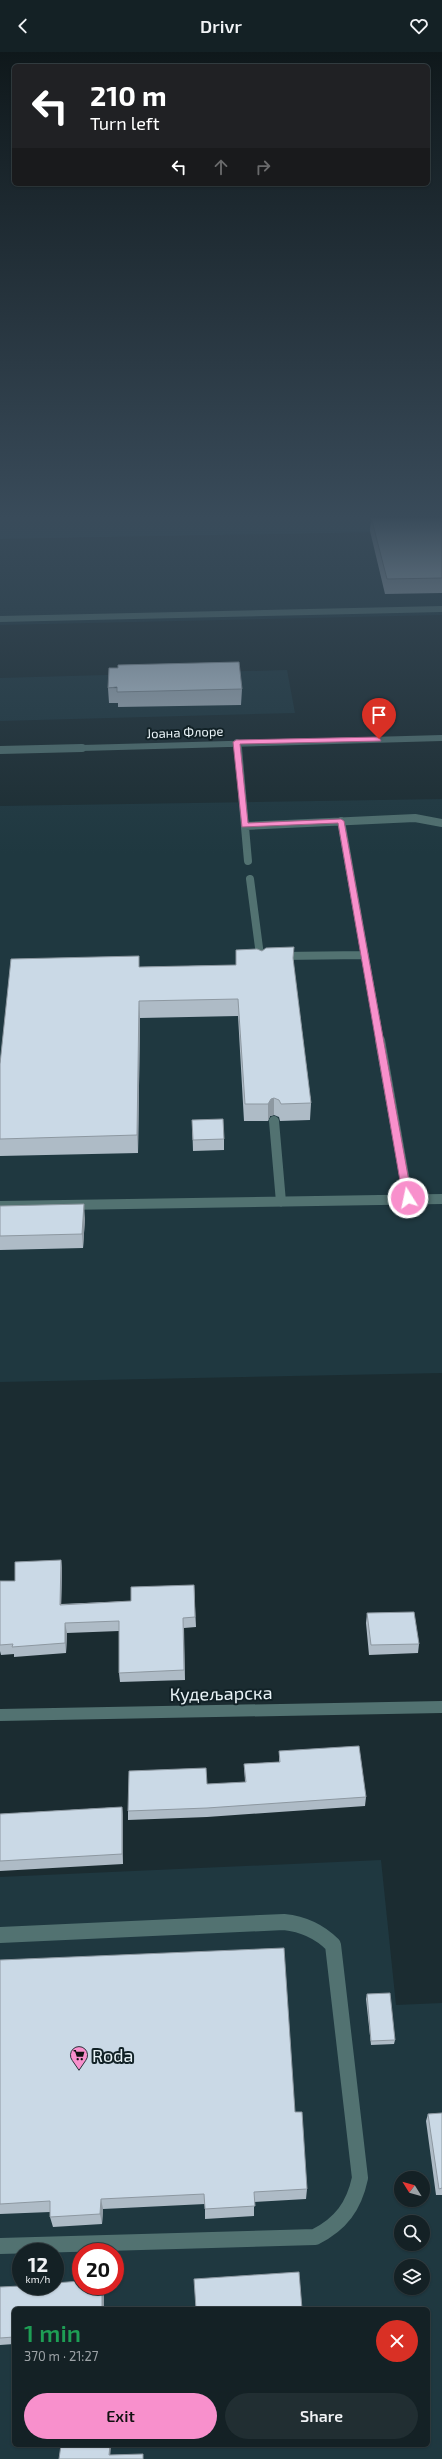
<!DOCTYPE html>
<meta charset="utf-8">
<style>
body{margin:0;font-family:"Exo 2",sans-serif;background:#212e32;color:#f1f3f6;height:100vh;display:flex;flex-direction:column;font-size:15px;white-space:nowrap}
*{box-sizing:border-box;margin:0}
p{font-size:13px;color:#9da3a7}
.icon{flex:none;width:22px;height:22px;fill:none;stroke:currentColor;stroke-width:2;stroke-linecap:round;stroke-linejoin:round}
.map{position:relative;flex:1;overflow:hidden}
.drawer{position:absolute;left:12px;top:2255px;width:418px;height:140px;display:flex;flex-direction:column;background:#142125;border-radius:6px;box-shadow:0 1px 3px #0004,0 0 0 1px #333e42}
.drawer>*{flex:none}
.hud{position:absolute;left:12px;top:12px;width:418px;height:122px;border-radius:6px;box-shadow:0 1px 3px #0004,0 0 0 1px #333e42;background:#202124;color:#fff;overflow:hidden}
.needle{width:26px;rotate:307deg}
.tools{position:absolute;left:394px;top:2119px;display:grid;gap:8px}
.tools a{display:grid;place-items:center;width:36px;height:36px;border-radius:50%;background:#142125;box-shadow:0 1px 3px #0004,0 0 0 1px #333e42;font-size:20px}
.speed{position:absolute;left:12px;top:2191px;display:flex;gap:8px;font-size:20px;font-weight:700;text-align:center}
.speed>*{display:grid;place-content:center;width:52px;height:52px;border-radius:50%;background:#142125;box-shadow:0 1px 3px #0004,0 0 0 1px #333e42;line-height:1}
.speed small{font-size:10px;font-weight:400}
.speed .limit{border:6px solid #d22;background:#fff;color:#111}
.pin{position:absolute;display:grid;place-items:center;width:34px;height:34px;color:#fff;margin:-41px -17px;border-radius:50% 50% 50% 0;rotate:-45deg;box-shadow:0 0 4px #0007}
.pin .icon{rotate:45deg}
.me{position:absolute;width:44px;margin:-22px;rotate:350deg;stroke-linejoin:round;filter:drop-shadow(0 0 3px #0008)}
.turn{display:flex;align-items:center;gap:14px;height:84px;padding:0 12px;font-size:18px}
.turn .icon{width:52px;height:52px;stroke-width:2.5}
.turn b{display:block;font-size:28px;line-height:34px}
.lanes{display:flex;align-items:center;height:38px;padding:0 12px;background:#0003;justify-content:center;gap:20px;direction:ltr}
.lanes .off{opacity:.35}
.round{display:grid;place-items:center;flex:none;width:42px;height:42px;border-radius:21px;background:#212e32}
.summary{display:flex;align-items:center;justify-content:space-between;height:68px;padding:0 12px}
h1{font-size:24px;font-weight:600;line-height:30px;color:#1e9e55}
.action{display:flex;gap:8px;margin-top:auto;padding:8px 12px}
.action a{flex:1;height:46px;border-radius:24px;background:#f890cc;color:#111;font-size:16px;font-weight:600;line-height:46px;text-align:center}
.action a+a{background:#212e32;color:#f1f3f6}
header{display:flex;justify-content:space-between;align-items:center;height:52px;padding:0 12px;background:#142125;font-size:18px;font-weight:600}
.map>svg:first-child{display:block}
.built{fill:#1f3840;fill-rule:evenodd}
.green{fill:#25515e}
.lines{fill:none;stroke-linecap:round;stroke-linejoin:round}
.service-far3{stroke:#527271;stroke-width:6}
.service-far2{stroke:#527271;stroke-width:8}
.service-far1{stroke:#527271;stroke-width:10}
.service{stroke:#527271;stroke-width:16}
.minor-far2{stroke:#527271;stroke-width:6}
.minor-far1{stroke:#527271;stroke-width:8}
.minor{stroke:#527271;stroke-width:12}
.wall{fill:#aebbc6}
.shaded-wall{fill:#8d98a1}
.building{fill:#cad9e6;stroke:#8d98a1}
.route{fill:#f890cc;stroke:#a15e85}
.labels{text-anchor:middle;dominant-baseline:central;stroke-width:4;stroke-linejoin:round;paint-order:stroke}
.far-street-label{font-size:13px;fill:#eaf4f8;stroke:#122227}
.near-street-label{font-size:18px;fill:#eaf4f8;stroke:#122227}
.near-poi-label{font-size:18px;fill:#eaf4f8;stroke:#122227;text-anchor:start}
</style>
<header><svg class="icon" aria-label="back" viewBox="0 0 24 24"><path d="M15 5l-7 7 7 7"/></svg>Drivr<svg class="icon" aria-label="heart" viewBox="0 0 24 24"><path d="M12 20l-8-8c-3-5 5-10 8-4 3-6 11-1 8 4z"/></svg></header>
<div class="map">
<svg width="442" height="2407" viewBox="0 0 442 2407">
<rect width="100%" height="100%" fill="#1b2c31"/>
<path class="built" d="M442 479V563L0 573V487Z
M287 618 295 661 0 669V626Z
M442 747V1321L0 1330V754Z
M381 1808 396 1953 442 1951V2407H0V1825ZM401 2126H423V2148H401ZM401 2170H423V2192H401ZM21 2200H55V2234H21ZM81 2200H115V2234H81ZM401 2214H423V2236H401ZM14 2257H428V2393H14Z"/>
<path class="green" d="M0 465H442V479L0 487Z"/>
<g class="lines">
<path class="service-far3" d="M0 567 442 557
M237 690 238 697"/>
<path class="service-far2" d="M238 696 248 809
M341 769 380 989
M245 774 415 766 442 771
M250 827 261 911
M281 904 365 903"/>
<path class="service-far1" d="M380 988 408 1146
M274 1069 281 1150
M0 1154 442 1147"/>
<path class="service" d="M0 1883 284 1870C304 1872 319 1879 333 1893L360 2126C354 2154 341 2172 315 2185L0 2194"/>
<path class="minor-far2" d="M45 697 442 686"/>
<path class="minor-far1" d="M0 698 82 696"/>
<path class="minor" d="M0 1663 442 1655"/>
</g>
<path class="wall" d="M371 465H442V541L385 542 370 479Z
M108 636 242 637 241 653 118 655V651H109Z
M236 898 262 899 293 908 311 1051 310 1068 280 1069 279 1065 274 1063 270 1064 268 1069H244L238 964 140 966 138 1101 0 1104V1012L140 915 236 913Z
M192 1068 224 1087V1098L193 1099Z
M0 1154 85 1166 83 1196 0 1198Z
M61 1508 62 1518 61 1552 131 1549 194 1533 196 1575 184 1576 185 1628 120 1630 119 1621V1579L67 1581 66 1601 14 1605V1602L1 1603 0 1599V1529H15Z
M367 1561 419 1592 418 1601 369 1603 366 1571Z
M279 1699 366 1745 365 1754 207 1765 128 1768V1759L245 1730 244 1712 279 1710Z
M122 1755 123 1766V1812L0 1819V1762Z
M0 1908 295 2060 307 2137 306 2147 254 2150V2164L205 2167V2152L103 2157 102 2172 53 2175 50 2165V2160L0 2162Z
M367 1942 395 1988 394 1992 371 1993 366 1947Z
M442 2061V2143H436L426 2069 428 2062Z
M0 2235H104L14 2257V2292L0 2293Z"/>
<path class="shaded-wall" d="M139 949 140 966 138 1101 137 1083Z
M274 1046V1063L270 1064 268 1069V1052L271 1047Z
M84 1152 85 1166 83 1196 82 1182Z
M61 1508 62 1518 61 1563 60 1553Z
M65 1571 67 1581 66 1601 65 1591Z
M122 1755 123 1766V1812L122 1802Z
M101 2147 103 2157 102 2172 100 2162Z
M102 2234H104V2257H102Z
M110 2393 111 2395 110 2406 109 2403Z"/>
<path class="building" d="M371 465H442V526L387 527Z
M239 610 242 637 117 640V635L108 636 109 616H118V613Z
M294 895 293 906 311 1051 281 1052 279 1048 274 1046 271 1047 268 1052H245L238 947 139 949 137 1083 0 1087V1012L11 907 139 904V915L236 913V898L257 897 262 899 266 896Z
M223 1067 224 1087 193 1088 192 1068Z
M84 1152 82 1182 0 1184V1154Z
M61 1508 60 1553 131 1549V1535L194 1533 195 1565 183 1566 184 1618 119 1621V1569L65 1571V1591L12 1595 13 1592 0 1593V1529H15V1510Z
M414 1560 419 1592 371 1593 367 1561Z
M359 1694 366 1745 207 1756 128 1759 129 1719 206 1716 207 1732 246 1730 244 1712 280 1710 279 1699Z
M122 1755V1802L0 1809V1762Z
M284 1896 295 2060H302L307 2137 254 2140 255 2154 205 2157 204 2142 101 2147 100 2162 50 2165V2149L0 2152V1908Z
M390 1941 395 1988 371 1989 367 1942Z
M442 2061V2136L439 2137 428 2062Z
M299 2220 302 2257H196L194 2227Z
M81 2229V2234H102V2257H14V2285L0 2286V2235L21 2234H55V2231Z
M61 2393H110L109 2403 143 2402V2407H59Z"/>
<linearGradient id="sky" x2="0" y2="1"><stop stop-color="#0f181b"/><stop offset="0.58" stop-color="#394b5a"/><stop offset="1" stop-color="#394b5a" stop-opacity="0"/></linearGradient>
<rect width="442" height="802" fill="url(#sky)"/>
<path class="route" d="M379 685 381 689 240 692 248 771 341 767 344 769 412 1146 408 1150 403 1146 338 771 242 775 233 690 236 688Z"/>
<defs>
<g id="supermarket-pin" transform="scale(0.9)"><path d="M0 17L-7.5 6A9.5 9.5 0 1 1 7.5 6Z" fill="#f890cc" stroke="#122227"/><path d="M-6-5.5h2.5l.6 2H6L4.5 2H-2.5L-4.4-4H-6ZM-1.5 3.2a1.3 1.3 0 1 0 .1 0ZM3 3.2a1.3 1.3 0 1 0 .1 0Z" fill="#111"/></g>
</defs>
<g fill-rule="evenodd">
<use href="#supermarket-pin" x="79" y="2003"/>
</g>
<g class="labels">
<g class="far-street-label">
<text transform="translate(185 680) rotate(-2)">Јоана Флоре</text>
</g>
<g class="near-street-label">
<text transform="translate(221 1641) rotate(-1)">Кудељарска</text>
</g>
<g class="near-poi-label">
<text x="92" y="2003">Roda</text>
</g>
</g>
</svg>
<div class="tools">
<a><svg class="needle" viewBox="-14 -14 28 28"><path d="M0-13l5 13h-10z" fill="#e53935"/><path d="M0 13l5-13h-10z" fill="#9da3a7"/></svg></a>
<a><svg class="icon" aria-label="search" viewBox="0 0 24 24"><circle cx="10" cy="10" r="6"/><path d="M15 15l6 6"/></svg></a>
<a><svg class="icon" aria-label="layers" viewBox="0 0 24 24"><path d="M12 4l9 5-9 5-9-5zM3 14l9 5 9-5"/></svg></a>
</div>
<div class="speed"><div>12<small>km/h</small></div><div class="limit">20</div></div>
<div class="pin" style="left:379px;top:687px;background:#d93025"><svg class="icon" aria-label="arrive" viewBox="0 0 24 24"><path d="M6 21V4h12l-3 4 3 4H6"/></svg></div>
<svg class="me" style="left:408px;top:1146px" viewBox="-20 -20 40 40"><circle r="17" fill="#f890cc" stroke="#fff" stroke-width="3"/><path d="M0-11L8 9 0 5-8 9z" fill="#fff"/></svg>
<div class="hud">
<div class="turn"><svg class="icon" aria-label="left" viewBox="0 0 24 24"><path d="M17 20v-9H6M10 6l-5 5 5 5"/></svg><div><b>210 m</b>Turn left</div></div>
<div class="lanes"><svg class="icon" aria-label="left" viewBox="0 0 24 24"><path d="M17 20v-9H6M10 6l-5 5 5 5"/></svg><svg class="icon off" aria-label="ahead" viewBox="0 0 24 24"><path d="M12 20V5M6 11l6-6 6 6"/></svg><svg class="icon off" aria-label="right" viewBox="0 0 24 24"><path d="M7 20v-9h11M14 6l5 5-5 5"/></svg></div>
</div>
<section class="drawer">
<div class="summary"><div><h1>1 min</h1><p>370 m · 21:27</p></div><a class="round" style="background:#d93025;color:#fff"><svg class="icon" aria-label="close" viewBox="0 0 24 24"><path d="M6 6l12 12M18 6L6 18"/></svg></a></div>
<div class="action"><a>Exit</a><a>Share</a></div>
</section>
</div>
